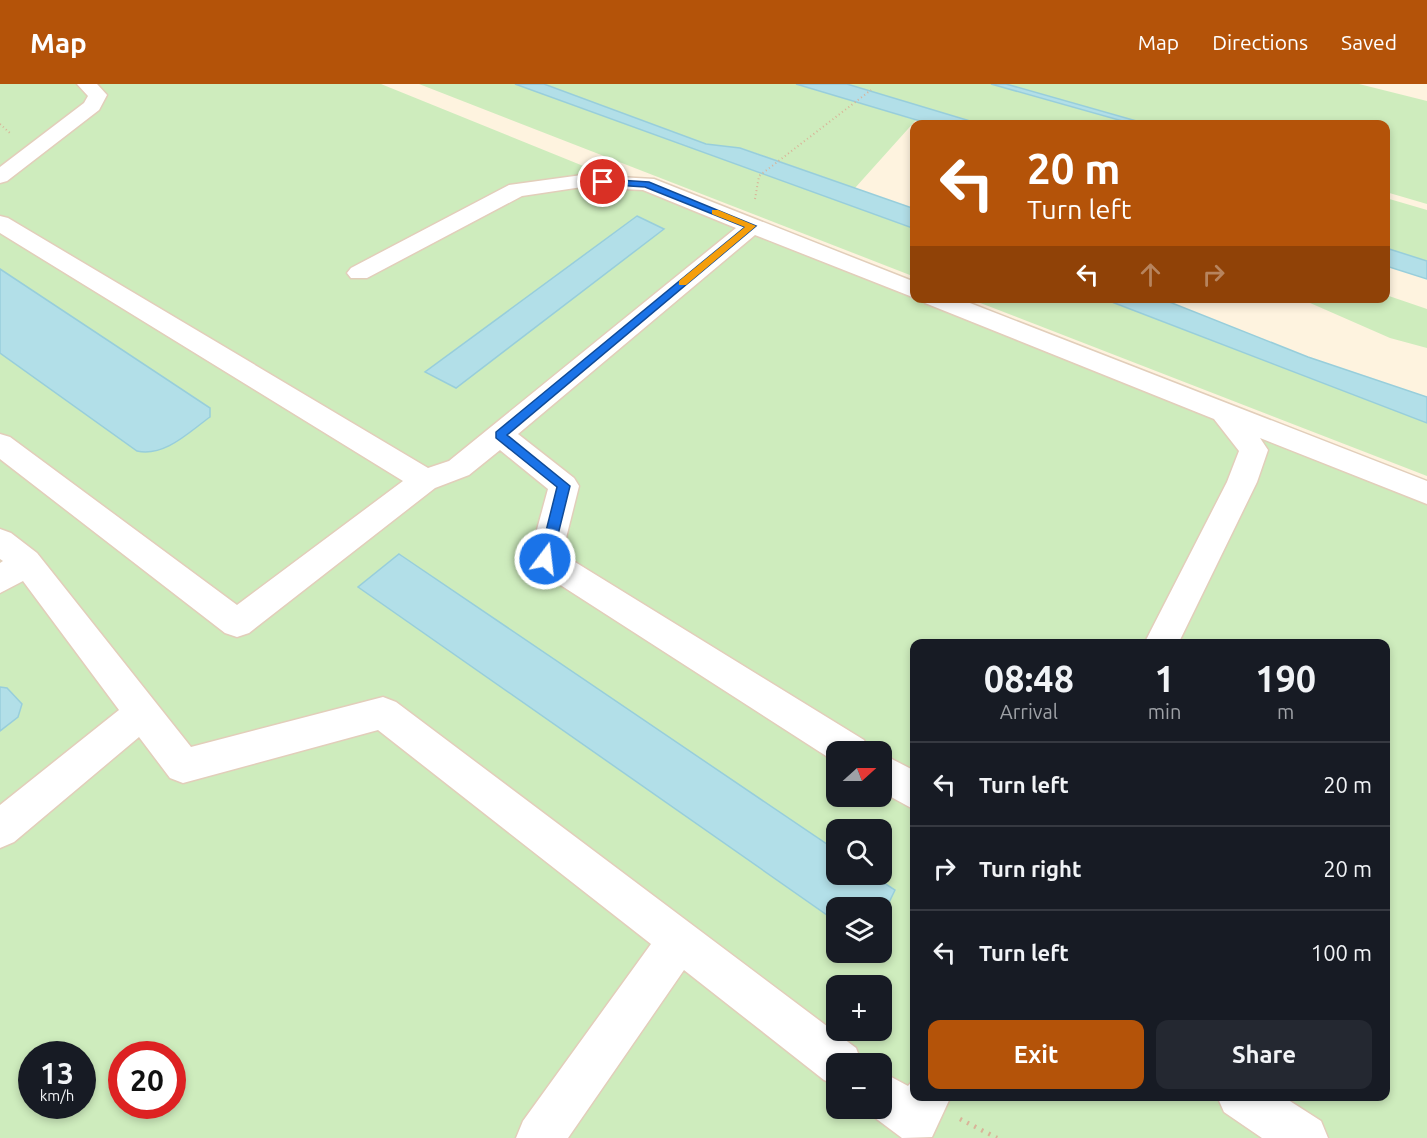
<!DOCTYPE html>
<meta charset="utf-8">
<style>
body{margin:0;font-family:Ubuntu,sans-serif;background:#242831;color:#f1f3f6;height:100vh;display:flex;flex-direction:column;font-size:22px;white-space:nowrap}
*{box-sizing:border-box;margin:0}
p{font-size:20px;color:#9ea1a6}
.icon{flex:none;width:33px;height:33px;fill:none;stroke:currentColor;stroke-width:2;stroke-linecap:round;stroke-linejoin:round}
.map{position:relative;flex:1;overflow:hidden}
.sheet{position:absolute;left:910px;top:555px;width:480px;height:462px;display:flex;flex-direction:column;background:#171b24;border-radius:12px;box-shadow:0 3px 9px #0003}
.sheet>*{flex:none}
.guide{position:absolute;left:910px;top:36px;width:480px;height:183px;border-radius:12px;box-shadow:0 3px 9px #0003;background:#b45309;color:#fff;overflow:hidden}
.needle{width:39px;rotate:69deg}
.fabs{position:absolute;left:826px;top:657px;display:grid;gap:12px}
.fabs a{display:grid;place-items:center;width:66px;height:66px;border-radius:12px;background:#171b24;box-shadow:0 3px 9px #0003;font-size:30px}
.speed{position:absolute;left:18px;top:957px;display:flex;gap:12px;font-size:30px;font-weight:700;text-align:center}
.speed>*{display:grid;place-content:center;width:78px;height:78px;border-radius:50%;background:#171b24;box-shadow:0 3px 9px #0003;line-height:1}
.speed small{font-size:15px;font-weight:400}
.speed .limit{border:9px solid #d22;background:#fff;color:#111}
.pin{position:absolute;display:grid;place-items:center;width:51px;height:51px;color:#fff;margin:-26px;border:3px solid #fff;border-radius:50%;box-shadow:0 2px 6px #0007}
.me{position:absolute;width:66px;margin:-33px;rotate:15deg;stroke-linejoin:round;filter:drop-shadow(0 0 4px #0008)}
.turn{display:flex;align-items:center;gap:21px;height:126px;padding:0 18px;font-size:27px}
.turn .icon{width:78px;height:78px;stroke-width:2.5}
.turn b{display:block;font-size:42px;line-height:51px}
.lanes{display:flex;align-items:center;height:57px;padding:0 18px;background:#0003;justify-content:center;gap:30px;direction:ltr}
.lanes .off{opacity:.35}
.eta{display:flex;justify-content:space-evenly;align-items:center;height:102px;text-align:center}
.eta b{font-size:36px;font-weight:600;line-height:42px}
.cta{display:flex;gap:12px;margin-top:auto;padding:12px 18px}
.cta a{flex:1;height:69px;border-radius:12px;background:#b45309;color:#fff;font-size:24px;font-weight:600;line-height:69px;text-align:center}
.cta a+a{background:#242831;color:#f1f3f6}
ul{padding:0;list-style:none}
li{display:flex;align-items:center;gap:18px;height:84px;padding:0 18px;border-top:2px solid #363941}
li div{flex:1}
li b{display:block;font-size:22px}
li em{font-style:normal}
header{display:flex;align-items:center;gap:36px;box-sizing:border-box;height:84px;padding:0 30px;background:#b45309;color:#fff}
header strong{font-size:28px}
nav{display:flex;gap:33px;margin-inline-start:auto;font-size:21px}
.map>svg:first-child{display:block}
.green{fill:#ceecbd;fill-rule:evenodd}
.water{fill:#b2dfe8;stroke:#98cedb;stroke-width:1.5}
.lines{fill:none;stroke-linecap:round;stroke-linejoin:round}
.minor-casing{stroke:#e2ceba;stroke-width:3}
.path-far1{stroke:#d9b398;stroke-width:2;stroke-dasharray:1 3;stroke-linecap:butt}
.path{stroke:#d9b398;stroke-width:4.5;stroke-dasharray:2 6;stroke-linecap:butt}
.minor{fill:#fff;fill-rule:evenodd}
.route{fill:#1a73e8;stroke:#114b97;stroke-width:1.5}
.slow{fill:#f59e0b}
</style>
<header>
<strong>Map</strong>
<nav><a>Map</a><a>Directions</a><a>Saved</a></nav>
</header>
<div class="map">
<svg width="1427" height="1054" viewBox="0 0 1427 1054">
<rect width="100%" height="100%" fill="#fef3df"/>
<path class="green" d="M0 0H381L734 143 1427 414V1054H0ZM915 560H1386V1012H915ZM837 668H882V712H837ZM837 746H882V790H837ZM837 824H882V868H837ZM837 902H882V946H837ZM32 970H82V1022H32ZM122 970H172V1022H122ZM837 980H882V1024H837Z
M419 0H515L915 145V193Z
M544 0H796L916 36 855 104 741 64 706 60Z
M847 0H991L1133 40H980Z
M1006 0H1359L1427 17V120L1386 108V40H1147Z
M1386 114 1427 126V177L1386 164Z
M1386 211 1427 225V264L1390 254 1301 215 1386 214Z
M970 215H1104L1400 327 1427 339V392Z"/>
<path class="water" d="M515 0H544L706 60 740 64 915 125V145Z
M796 0H847L980 40H930Z
M991 0H1006L1147 40H1133Z
M637 132 664 145 456 304 425 288Z
M1386 164 1427 177V195L1386 182Z
M0 185 210 324V333C189 348 165 373 137 367L0 269Z
M1104 215H1162L1308 273 1427 313V339Z
M399 470 837 767V790L872 791 895 806 882 833V824H837V838L358 503Z
M0 603 7 604 22 620 18 633 0 647Z"/>
<g class="lines">
<g class="minor-casing">
<path id="minor" d="M77 0H97L107 11 99 26 7 97 0 99V83L84 19 88 12Z
M582 91 654 95 915 198V214L755 151 518 350 574 394 579 402 562 470 864 656 869 668H837V679L534 484 529 475 548 405 500 366 469 391 435 404 249 549 237 553 225 549 0 375V350L10 353 237 521 403 397 0 149V132L8 134 428 384 449 377 736 144 643 106 582 103 522 112 367 194H351L347 189 351 184 509 101Z
M922 214H957L1427 397V420L1260 354 1268 366 1257 398 1178 560H1144L1227 398 1239 367 1214 335 925 219Z
M0 445 11 449 37 469 191 663 383 613 396 618 856 964 862 980H837V1001L824 996 684 886 568 1054H516L523 1037 651 860 378 646 183 699 170 694 139 653 14 758 0 764V721L119 626 23 497 0 509V479L3 477 0 475Z
M882 670 915 687V726L882 708Z
M882 988 908 1002 915 994V1012H951L932 1053 902 1054 866 1027 864 1024H882Z
M1217 1012H1282L1321 1037 1328 1054H1262L1224 1028Z"/>
</g>
<path class="path-far1" d="M0 40 11 50
M755 115 759 92 871 6"/>
<path class="path" d="M960 1035 997 1054"/>
<use href="#minor" class="minor"/>
</g>
<path class="route" d="M603 95 649 98 756 142 507 351 570 402 552 475 545 480 539 475 557 403 496 354V348L745 143 645 103 600 100V96Z"/>
<path class="slow" d="M712 126H718L756 142 686 201H679V197L745 143 712 130Z"/>
</svg>
<div class="fabs">
<a><svg class="needle" viewBox="-14 -14 28 28"><path d="M0-13l5 13h-10z" fill="#e53935"/><path d="M0 13l5-13h-10z" fill="#9ea1a6"/></svg></a>
<a><svg class="icon" aria-label="search" viewBox="0 0 24 24"><circle cx="10" cy="10" r="6"/><path d="M15 15l6 6"/></svg></a>
<a><svg class="icon" aria-label="layers" viewBox="0 0 24 24"><path d="M12 4l9 5-9 5-9-5zM3 14l9 5 9-5"/></svg></a>
<a>+</a>
<a>−</a>
</div>
<div class="speed"><div>13<small>km/h</small></div><div class="limit">20</div></div>
<div class="pin" style="left:603px;top:98px;background:#d93025"><svg class="icon" aria-label="arrive" viewBox="0 0 24 24"><path d="M6 21V4h12l-3 4 3 4H6"/></svg></div>
<svg class="me" style="left:545px;top:475px" viewBox="-20 -20 40 40"><circle r="17" fill="#1a73e8" stroke="#fff" stroke-width="3"/><path d="M0-11L8 9 0 5-8 9z" fill="#fff"/></svg>
<div class="guide">
<div class="turn"><svg class="icon" aria-label="left" viewBox="0 0 24 24"><path d="M17 20v-9H6M10 6l-5 5 5 5"/></svg><div><b>20 m</b>Turn left</div></div>
<div class="lanes"><svg class="icon" aria-label="left" viewBox="0 0 24 24"><path d="M17 20v-9H6M10 6l-5 5 5 5"/></svg><svg class="icon off" aria-label="ahead" viewBox="0 0 24 24"><path d="M12 20V5M6 11l6-6 6 6"/></svg><svg class="icon off" aria-label="right" viewBox="0 0 24 24"><path d="M7 20v-9h11M14 6l5 5-5 5"/></svg></div>
</div>
<section class="sheet">
<div class="eta">
<div><b>08:48</b><p>Arrival</p></div>
<div><b>1</b><p>min</p></div>
<div><b>190</b><p>m</p></div>
</div>
<ul>
<li><svg class="icon" aria-label="left" viewBox="0 0 24 24"><path d="M17 20v-9H6M10 6l-5 5 5 5"/></svg><div><b>Turn left</b></div><em>20 m</em></li>
<li><svg class="icon" aria-label="right" viewBox="0 0 24 24"><path d="M7 20v-9h11M14 6l5 5-5 5"/></svg><div><b>Turn right</b></div><em>20 m</em></li>
<li><svg class="icon" aria-label="left" viewBox="0 0 24 24"><path d="M17 20v-9H6M10 6l-5 5 5 5"/></svg><div><b>Turn left</b></div><em>100 m</em></li>
</ul>
<div class="cta"><a>Exit</a><a>Share</a></div>
</section>
</div>
